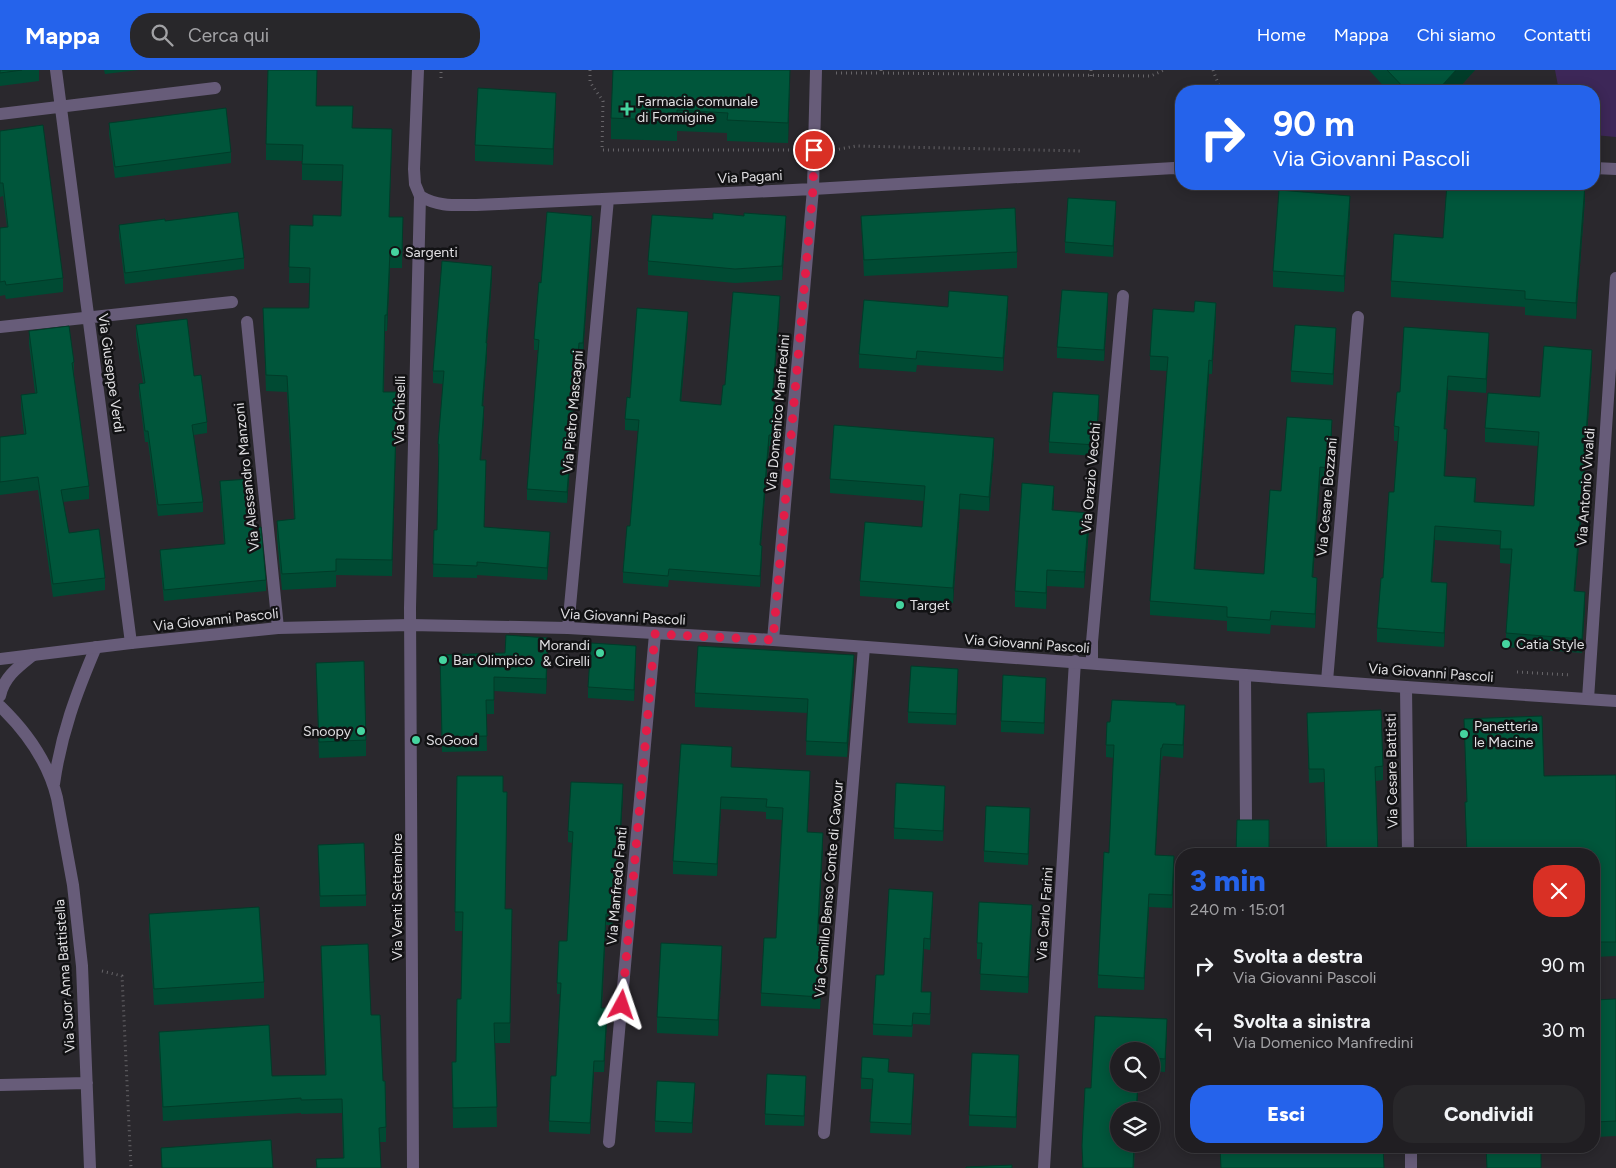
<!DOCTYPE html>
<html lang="it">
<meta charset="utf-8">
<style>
body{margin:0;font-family:Figtree,sans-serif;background:#28272a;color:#f1f3f6;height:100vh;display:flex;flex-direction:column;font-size:19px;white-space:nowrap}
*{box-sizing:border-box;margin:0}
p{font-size:16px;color:#a2a2a5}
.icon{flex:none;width:28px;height:28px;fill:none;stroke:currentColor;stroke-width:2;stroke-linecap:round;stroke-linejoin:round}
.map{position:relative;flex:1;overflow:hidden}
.drawer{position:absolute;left:1175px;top:778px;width:425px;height:305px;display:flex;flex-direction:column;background:#201e22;border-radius:20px;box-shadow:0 2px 12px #0003,0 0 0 1px #3d3c40}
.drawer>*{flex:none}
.top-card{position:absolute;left:1175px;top:15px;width:425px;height:105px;border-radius:20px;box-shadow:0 2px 12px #0003,0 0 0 1px #3d3c40;background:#2563eb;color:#fff;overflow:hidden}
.fabs{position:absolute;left:1110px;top:972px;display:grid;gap:10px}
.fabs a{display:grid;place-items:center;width:50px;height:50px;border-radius:50%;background:#201e22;box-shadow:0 2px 12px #0003,0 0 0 1px #3d3c40;font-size:25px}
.pin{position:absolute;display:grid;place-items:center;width:42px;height:42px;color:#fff;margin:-21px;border:2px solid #fff;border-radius:50%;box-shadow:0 1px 5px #0007}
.me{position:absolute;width:55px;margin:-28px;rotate:5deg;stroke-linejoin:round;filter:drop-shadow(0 0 4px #0008)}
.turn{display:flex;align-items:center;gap:18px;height:105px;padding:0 15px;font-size:22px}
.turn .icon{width:65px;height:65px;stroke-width:2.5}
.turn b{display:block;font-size:35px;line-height:42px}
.round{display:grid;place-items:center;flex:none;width:52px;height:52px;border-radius:20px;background:#28272a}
.summary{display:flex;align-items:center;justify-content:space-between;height:85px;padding:0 15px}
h1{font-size:30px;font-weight:800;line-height:38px;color:#2563eb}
.primary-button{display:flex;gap:10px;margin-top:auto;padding:10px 15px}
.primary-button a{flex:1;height:58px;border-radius:20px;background:#2563eb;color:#fff;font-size:20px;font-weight:800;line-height:58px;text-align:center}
.primary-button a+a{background:#28272a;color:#f1f3f6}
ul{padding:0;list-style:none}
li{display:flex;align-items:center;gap:15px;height:65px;padding:0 15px}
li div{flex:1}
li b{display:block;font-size:19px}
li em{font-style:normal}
header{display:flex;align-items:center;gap:30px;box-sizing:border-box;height:70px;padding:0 25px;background:#2563eb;color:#fff}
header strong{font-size:24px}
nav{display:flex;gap:28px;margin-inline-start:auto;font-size:18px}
.search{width:350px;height:45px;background:#28272a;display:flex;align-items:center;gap:12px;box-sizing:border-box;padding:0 18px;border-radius:20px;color:#a2a2a5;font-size:19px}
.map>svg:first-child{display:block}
.green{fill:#3d2758}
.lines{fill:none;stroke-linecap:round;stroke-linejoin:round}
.path{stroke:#676569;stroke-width:3;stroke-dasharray:1 4;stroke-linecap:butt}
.minor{stroke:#675c79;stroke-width:12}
.tertiary{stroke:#675c79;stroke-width:12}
.wall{fill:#004a33}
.shaded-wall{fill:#003c29}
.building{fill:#00563b;stroke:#003c29}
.route{stroke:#e11d48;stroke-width:9;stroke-dasharray:0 16.2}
.poi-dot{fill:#45d49f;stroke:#121214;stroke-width:2}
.labels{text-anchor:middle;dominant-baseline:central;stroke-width:5;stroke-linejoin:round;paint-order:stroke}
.poi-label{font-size:14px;fill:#e1e0e3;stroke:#121214;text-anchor:start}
.street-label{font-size:14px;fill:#e1e0e3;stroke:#121214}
</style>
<header>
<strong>Mappa</strong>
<div class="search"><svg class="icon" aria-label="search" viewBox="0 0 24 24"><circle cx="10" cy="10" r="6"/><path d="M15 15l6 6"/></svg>Cerca qui</div>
<nav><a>Home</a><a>Mappa</a><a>Chi siamo</a><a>Contatti</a></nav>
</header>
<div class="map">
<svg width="1616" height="1098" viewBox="0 0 1616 1098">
<rect width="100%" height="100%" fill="#2a282d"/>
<path class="green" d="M1555 0H1616V67L1594 65V21H1559Z"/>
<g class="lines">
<path class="path" d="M590 0V12L603 31 602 80H794V78
M881 0V3L1151 6 1164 0
M1091 0V6
M1213 0 1221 21
M836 3H881
M441 8V0
M834 80 856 76 1082 81
M1517 602 1571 605
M102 901 122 906 131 1098"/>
<path class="minor" d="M56 0 131 573
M0 44 215 18
M1594 98 1616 99
M420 126C438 137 456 135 476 135L813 119 1174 98 1181 100
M247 252 278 558
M0 257 232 232
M568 558 608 129
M773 570 813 119 816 0
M1092 593V572L1123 226
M1245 605 1246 751
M1327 611 1358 247
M1406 617 1408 784
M0 626C4 607 18 597 33 585
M1588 629 1616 208
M0 636C27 662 48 691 57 728L73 815 82 896 90 1098
M54 714C61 664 76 624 96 577
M0 1015 87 1013
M824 1063 864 577
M609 1072 655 564
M1411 1076V1098
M413 1098 410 538 420 126 415 114 414 99 418 0
M1044 1098 1075 591"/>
<path class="tertiary" d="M0 589 131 573 278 558 410 555 568 558 773 570 1406 617 1616 631"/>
</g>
<path class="wall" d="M0 0H39V11L0 16Z
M104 0H139L105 4Z
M317 0 316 36 352 58 392 75 389 147H403L402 198H390L387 261H385L384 322 397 338 392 506 336 505V517L282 520 277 467V451L294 449 287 322 266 321 263 238H309L310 213H289L290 155 313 156 341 146 342 111 302 110V91L266 90V74Z
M1369 0H1475L1456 21H1388Z
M790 12 788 73 727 71V63L677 61V71L611 69V48Z
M556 39 553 95 475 91V75Z
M109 53 231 82V93L115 108 109 64Z
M0 61 63 208V222L6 229 5 225 0 226V158L7 157 3 126 0 127Z
M1585 129 1576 249 1525 245V237L1391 227V211L1443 168Z
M1116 142 1113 187 1065 183V172Z
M1350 142 1344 222 1273 217V201Z
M744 146 786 160 782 210 735 213 648 205V191L713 149Z
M861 146 1017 182V198L864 206Z
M165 151 244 188V199L125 214 119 166V155Z
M592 157 583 284H579L567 433 527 430V419L538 280H534V269L541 213Z
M492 208 487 273V285L483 336 484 348 481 390 486 402 484 457 550 475 547 510 477 505V508L433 507 434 460H437L439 387H438V374L443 314 433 313V301Z
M1108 234 1104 291 1057 288V277Z
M780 237 773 319 775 330 772 376H769L761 475 762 486 760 517 669 510 668 517 623 513V502L630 456 638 361 625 360V349L630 328 688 252 681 332 721 335 725 315Z
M948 237 1008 240 1003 301 917 295 916 302 859 298V284Z
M1216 247 1212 304H1209L1195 499 1264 504 1281 421 1332 364 1329 412 1320 411 1313 507 1317 522 1315 558 1271 555 1270 564 1227 561V551L1150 545V531L1167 301 1150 300V286Z
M136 255 194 306 207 352V363L194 365 203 432V442L158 446 148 372H145L139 324V314L143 313 136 266Z
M29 261 74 292V305L89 416V429L63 432 69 463 105 508V520L53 527 38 420 0 425V367L24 364 21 338V325L35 323 29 274Z
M1336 269 1333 315 1291 312V301Z
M1489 277 1486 323 1448 320 1445 359 1447 373 1445 406 1476 422 1475 432 1534 436 1538 376 1485 372V358L1540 327 1592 294 1587 364V378L1575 521 1585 536 1582 583 1506 577V563L1511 494 1500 493V475L1435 470 1432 512 1447 527 1444 577 1377 572V558L1394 422 1398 371H1394V356L1400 322Z
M1099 336 1096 386 1049 383V372Z
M994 383 989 441 960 439 953 533 860 526V511L922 457 924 431 830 423V409Z
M220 411 254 458 266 510V521L164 531 160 491V480L224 474 220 422Z
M1054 432 1053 440 1089 459 1084 518 1047 516 1046 539 1015 537V521Z
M548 582 546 624 494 621V644H486L487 681 442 682 440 585Z
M636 586 634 631 588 628V617Z
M316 593 366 670V686L319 688Z
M854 600 847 687 806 685 807 643 695 637V623Z
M958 610 956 655 908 653V642Z
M1046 618 1044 664 1001 662V651Z
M1176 635 1185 648 1183 688 1163 686 1162 690H1161L1155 785 1174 798 1172 838 1149 837 1144 920 1098 918V905L1109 783 1114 688 1106 687V675L1110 652Z
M1307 643 1383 696V710L1376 711 1378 784H1326L1324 712 1309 713Z
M1464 649 1544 706 1616 705V886L1594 887V784H1466L1467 732Z
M731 697 810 713 807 762 823 776 818 870 823 883 820 939 761 936V923L776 868 782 750 766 749V742L721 739 717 806 673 804V791Z
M457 706 503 722 505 839H512L510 973H495L497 1057 453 1058 452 992H456L461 929 462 861H455Z
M623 725 620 776 618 775 613 855H606L602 938 607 949 604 1002H594L590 1064 549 1062V1051L556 1006 560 924H557V913L567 871 572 773 568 772V761Z
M945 727 943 771 894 769V758Z
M1030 749 1028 795 984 792V781Z
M318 775 366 825V836L320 837Z
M933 833 930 880 924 879 922 922 931 933 930 955 913 954 912 967 873 965V954L884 905Z
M149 844 264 912V928L154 935 149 860Z
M1032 851 1028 923 980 920 981 889H977V873Z
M321 876 371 945 383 1011 386 1057V1072H380L381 1098H316V1089L343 1088 342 1043 301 1044V1043L163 1051 159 976V962L272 1006 325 1005Z
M722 892 718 966 657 963V947Z
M1616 929V1066L1595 1067V1062H1594V930Z
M1095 946 1167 949 1165 1002 1151 1001V981H1119V1014H1138L1137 1041H1119V1074H1135L1134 1098H1082V1076L1085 1018H1091Z
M1019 996 1016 1058 969 1056V1045Z
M889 1002 914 1015 911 1065 870 1063 872 1019H861V1008Z
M806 1017 804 1056 765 1055V1044Z
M695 1024 692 1063 655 1062V1051Z"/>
<path class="shaded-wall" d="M790 0V12L788 73V53Z
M1456 0H1475L1456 21H1437Z
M556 23V39L553 95V79Z
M1585 114V129L1576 249V233Z
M1350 126V142L1344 222V206Z
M1116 131V142L1113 187V176Z
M592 146V157L583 284V273Z
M786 146V160L782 210V196Z
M390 182V198L387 261V245Z
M492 196V208L486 285V273Z
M1108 223V234L1104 291V280Z
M780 226V237L773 330V319Z
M1008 226V240L1003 301V288Z
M1216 233V247L1212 304V291Z
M688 242V252L680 342V331Z
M1336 258V269L1333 315V304Z
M1489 263V277L1486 323V309Z
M487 273V285L482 348V336Z
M579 273V284L567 433V422Z
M1592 280V294L1586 378V364Z
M1209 290V304L1194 513V499Z
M1448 306V320L1444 373V359Z
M775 320V330L772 376V365Z
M397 322V338L392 506V490Z
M1099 325V336L1096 386V375Z
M484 336V348L480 402V390Z
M1332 350V364L1329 412V398Z
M1447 359V373L1444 420V406Z
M1587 364V378L1574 535V521Z
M769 365V376L760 486V475Z
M994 368V383L989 441V427Z
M1320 397V411L1312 521V507Z
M1476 408V422L1474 446V432Z
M1054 416V432L1052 456V440Z
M960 424V439L953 533V518Z
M1089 443V459L1084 518V502Z
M1435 456V470L1431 526V512Z
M550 462V475L547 510V498Z
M762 476V486L760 517V506Z
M1047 500V516L1046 539V523Z
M1317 508V522L1315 558V544Z
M1447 513V527L1444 577V563Z
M1585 522V536L1582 583V569Z
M548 568V582L546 624V609Z
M636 576V586L634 631V620Z
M854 585V600L847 687V673Z
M958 599V610L956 655V644Z
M1046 608V618L1044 664V653Z
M1185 635V648L1183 688V675Z
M1161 678V690L1155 798V785Z
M810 701V713L807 775V762Z
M623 714V725L620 776V765Z
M945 716V727L943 771V761Z
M721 727V739L717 806V794Z
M1030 738V749L1028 795V784Z
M823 763V776L817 882V870Z
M618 764V775L613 855V844Z
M1174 786V798L1172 838V825Z
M933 822V833L930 880V869Z
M1149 824V837L1144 920V908Z
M1032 835V851L1028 923V907Z
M606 844V855L601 949V938Z
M924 868V879L921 933V922Z
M823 870V883L820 939V927Z
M722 876V892L718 966V950Z
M607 938V949L604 1002V991Z
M1167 949V962L1165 1002V989Z
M1019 985V996L1016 1058V1047Z
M594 991V1002L590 1064V1053Z
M914 1004V1015L911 1065V1054Z
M806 1006V1017L804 1056V1046Z
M695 1013V1024L692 1063V1053Z
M1138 1014 1137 1041H1136Z"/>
<path class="building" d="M0 0H22L0 3Z
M268 0H317L316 36H353L352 58 392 59 389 147H403L402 182H390L387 245H385L383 322H397L392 490 336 489V501L282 504 277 451 295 449 287 306 266 305 263 238H309L310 198 289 197 290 155 313 156V145L341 146 343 95 302 94 303 75 266 74Z
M613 0H790L788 53 727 50 728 43 677 40V51L611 48Z
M1387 0H1456L1437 21H1407Z
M478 18 556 23 553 79 475 75Z
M226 38 231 82 115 97 109 53Z
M43 55 63 208 6 215 5 211 0 212V158L8 157 3 113H0V61Z
M1447 114H1585L1576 233 1525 229V221L1391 211 1394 164 1443 168Z
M1279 120 1350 126 1344 206 1273 201Z
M1068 128 1116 131 1113 176 1065 172Z
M1015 138 1017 182 864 190 861 146Z
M238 142 244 188 125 203 119 155 165 149V151Z
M547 142 592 146 583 273H579L567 422 527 419 539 270 534 269 539 212 541 213Z
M713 143 744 146V143L786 146 782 196 735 199 648 191 652 145 713 149Z
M442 191 492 196 486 273H487L482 336H484L480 390H486L484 457 550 462 547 498 477 492V496L433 494 434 460H437L439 374H438L444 301H433Z
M1062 220 1108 223 1104 280 1057 277Z
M949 221 1008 226 1003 288 917 281 916 289 859 284 864 230 948 237Z
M733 222 780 226 773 319 775 320 772 365H769L760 475 762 476 760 506 669 499 668 506 623 502 627 456H630L639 350 625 349 627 327 630 328 637 238 688 242 680 331 721 335 723 315H725Z
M1195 231 1216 233 1212 291 1209 290 1194 499 1264 504 1270 420 1281 421 1287 347 1332 350 1329 398 1320 397 1312 507 1317 508 1315 544 1271 541 1270 550 1227 547V537L1150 531 1168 287 1150 286 1153 239 1194 242Z
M187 249 194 306 201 305 207 352 192 355 203 432 158 435 148 361H145L139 314 145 313 136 255Z
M1295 255 1336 258 1333 304 1291 301Z
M69 256 74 292 72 293 89 416 61 420 69 463 99 459 105 508 53 514 38 407 0 412V367L26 364 21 325 37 323 29 261Z
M1404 257 1489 263 1486 309 1448 306 1444 359H1447L1444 406 1476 408 1474 432 1534 436 1539 362 1485 358 1488 323 1540 327 1544 276 1592 280 1586 364H1587L1574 521 1585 522 1582 569 1506 563 1512 479H1500L1501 461 1435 456 1431 512 1447 513 1444 563 1377 558 1381 508H1383L1389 422H1394L1399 357 1394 356 1397 322H1400Z
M1053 322 1099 325 1096 375 1049 372Z
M834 355 994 368 989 427 960 424 953 518 860 511 865 452 922 457 925 416 830 409Z
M250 409 254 458 261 457 266 510 164 520 160 480 225 474 220 411Z
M1022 413 1054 416 1052 440 1089 443 1084 502 1047 500 1046 523 1015 521Z
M506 565 548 568 546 609 494 607V630H486L487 666 442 667 440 585 505 583Z
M591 573 636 576 634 620 588 617Z
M698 576 854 585 847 673 806 671 808 629 695 623Z
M364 591 366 670 319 672 316 593Z
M911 596 958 599 956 644 908 642Z
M1003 605 1046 608 1044 653 1001 651Z
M1112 630 1176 633V635H1185L1183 675 1163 674 1162 678H1161L1155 785 1174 786 1172 825 1149 824 1144 908 1098 905 1104 782 1109 783 1114 675H1106L1107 652H1110Z
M1381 640 1383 696 1375 697 1378 784H1327L1324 699H1309L1307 643Z
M1542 646 1544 706 1616 705V872H1594V784H1568V783L1538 784H1467L1465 732H1467L1464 649Z
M681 674 732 677 731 697 810 701 807 762 823 763 817 870H823L820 927 761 923 764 868H776L783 738 766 737 767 729 721 727 717 794 673 791Z
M457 706H503V722H507L505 839H512L510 953H494L497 1037 453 1038 452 992H456L457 929H461L463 842H455Z
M571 712 623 714 620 765 618 764 613 844H606L601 938H607L604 991H594L590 1053 549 1051 551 1006H556L561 913H557L559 871H567L573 762 568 761Z
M896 713 945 716 943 761 894 758Z
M986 736 1030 738 1028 784 984 781Z
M1237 750H1269V784H1236Z
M364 773 366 825 320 826 318 775Z
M889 819 933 822 930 869 924 868 921 922H931L930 944 913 943 912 956 873 954 876 905H884Z
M979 832 1032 835 1028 907 980 904 982 873H977Z
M259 837 264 912 154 919 149 844Z
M661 873 722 876 718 950 657 947Z
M368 874 371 945H380L383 1011H385L386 1057 379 1058 381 1098H317L316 1089 344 1088 342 1029 301 1030V1028L163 1037 159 962 269 955 272 1006 326 1005 321 876Z
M1616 929V1051L1595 1052V1047H1594V930Z
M1095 946 1167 949 1165 989 1151 988V981H1119V1014H1138L1136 1041H1119V1074H1134L1133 1098H1083L1082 1076 1085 1018H1091Z
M972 983 1019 985 1016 1047 969 1045Z
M862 987 889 989 888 1002 914 1004 911 1054 870 1052 873 1009 861 1008Z
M767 1004 806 1006 804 1046 765 1044Z
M657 1011 695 1013 692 1053 655 1051Z
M271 1070 273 1098H162L161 1078Z
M1220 1076H1383L1384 1098H1221Z
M1486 1076H1541V1098H1487Z
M1012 1095V1098H966V1097Z"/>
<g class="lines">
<path class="route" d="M622 935 655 564 773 570 813 119 814 80"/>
</g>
<g class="poi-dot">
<path d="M624.5 31.5h5v5h5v5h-5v5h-5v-5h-5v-5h5z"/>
<circle cx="395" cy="182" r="5"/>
<circle cx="900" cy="535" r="5"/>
<circle cx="1506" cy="574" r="5"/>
<circle cx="600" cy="583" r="5"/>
<circle cx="443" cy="590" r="5"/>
<circle cx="361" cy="661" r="5"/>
<circle cx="1464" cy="664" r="5"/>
<circle cx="416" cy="670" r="5"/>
</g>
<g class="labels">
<g class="poi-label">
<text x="637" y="31">Farmacia comunale<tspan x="637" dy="16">di Formigine</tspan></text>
<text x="405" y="182">Sargenti</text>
<text x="910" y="535">Target</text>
<text x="1516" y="574">Catia Style</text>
<text x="590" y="575" text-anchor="end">Morandi<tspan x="590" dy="16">&amp; Cirelli</tspan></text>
<text x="453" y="590">Bar Olimpico</text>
<text x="1474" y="656">Panetteria<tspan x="1474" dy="16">le Macine</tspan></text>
<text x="351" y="661" text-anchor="end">Snoopy</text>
<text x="426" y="670">SoGood</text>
</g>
<g class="street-label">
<text transform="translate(750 107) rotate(-3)">Via Pagani</text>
<text transform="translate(111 303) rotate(82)">Via Giuseppe Verdi</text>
<text transform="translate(400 340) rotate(-89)">Via Ghiselli</text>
<text transform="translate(573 342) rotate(-85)">Via Pietro Mascagni</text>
<text transform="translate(778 343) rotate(-85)">Via Domenico Manfredini</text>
<text transform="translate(247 407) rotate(-96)">Via Alessandro Manzoni</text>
<text transform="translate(1091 408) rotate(-85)">Via Orazio Vecchi</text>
<text transform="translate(1586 417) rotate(-86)">Via Antonio Vivaldi</text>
<text transform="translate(1327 427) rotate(-85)">Via Cesare Bozzani</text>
<text transform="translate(623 547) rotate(3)">Via Giovanni Pascoli</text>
<text transform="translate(216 550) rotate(-6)">Via Giovanni Pascoli</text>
<text transform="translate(1027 574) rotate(4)">Via Giovanni Pascoli</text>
<text transform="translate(1431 603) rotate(4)">Via Giovanni Pascoli</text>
<text transform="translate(1392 701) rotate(-91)">Via Cesare Battisti</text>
<text transform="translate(617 816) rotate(-85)">Via Manfredo Fanti</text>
<text transform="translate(829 819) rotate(-85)">Via Camillo Benso Conte di Cavour</text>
<text transform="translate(397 827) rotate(-90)">Via Venti Settembre</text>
<text transform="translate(1045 844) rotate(-86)">Via Carlo Farini</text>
<text transform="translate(65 906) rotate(-94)">Via Suor Anna Battistella</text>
</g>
</g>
</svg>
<div class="fabs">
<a><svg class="icon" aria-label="search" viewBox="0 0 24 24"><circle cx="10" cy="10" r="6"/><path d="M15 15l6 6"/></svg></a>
<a><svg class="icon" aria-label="layers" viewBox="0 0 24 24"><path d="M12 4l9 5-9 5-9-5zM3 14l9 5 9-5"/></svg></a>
</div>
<div class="pin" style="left:814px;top:80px;background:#d93025"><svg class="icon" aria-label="arrive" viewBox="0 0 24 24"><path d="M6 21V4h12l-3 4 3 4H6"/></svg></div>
<svg class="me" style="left:622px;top:935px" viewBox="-20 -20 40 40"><path d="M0-17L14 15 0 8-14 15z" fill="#e11d48" stroke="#fff" stroke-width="4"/></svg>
<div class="top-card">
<div class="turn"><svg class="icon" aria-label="right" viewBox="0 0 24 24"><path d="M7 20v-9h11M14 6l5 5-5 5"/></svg><div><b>90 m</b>Via Giovanni Pascoli</div></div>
</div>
<section class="drawer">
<div class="summary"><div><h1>3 min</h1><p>240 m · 15:01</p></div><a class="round" style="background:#d93025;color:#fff"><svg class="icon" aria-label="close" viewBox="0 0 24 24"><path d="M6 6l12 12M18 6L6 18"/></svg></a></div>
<ul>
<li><svg class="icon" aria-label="right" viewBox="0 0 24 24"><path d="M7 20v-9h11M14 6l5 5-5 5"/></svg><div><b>Svolta a destra</b><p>Via Giovanni Pascoli</p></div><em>90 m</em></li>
<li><svg class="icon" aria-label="left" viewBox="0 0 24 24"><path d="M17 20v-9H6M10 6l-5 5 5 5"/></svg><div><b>Svolta a sinistra</b><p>Via Domenico Manfredini</p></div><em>30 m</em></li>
</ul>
<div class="primary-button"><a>Esci</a><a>Condividi</a></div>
</section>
</div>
